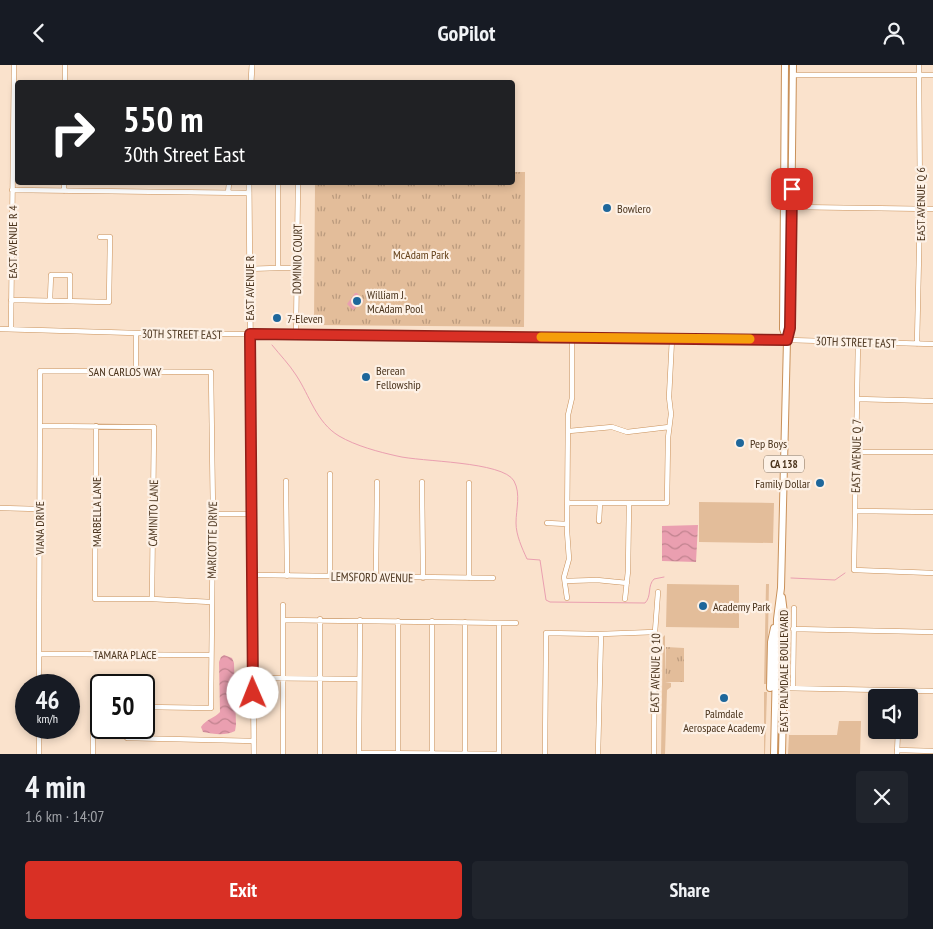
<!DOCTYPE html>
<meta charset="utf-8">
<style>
body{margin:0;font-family:"PT Sans Narrow",sans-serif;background:#20242c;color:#f1f3f6;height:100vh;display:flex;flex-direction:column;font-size:19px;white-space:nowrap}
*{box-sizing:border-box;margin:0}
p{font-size:16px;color:#9ea1a6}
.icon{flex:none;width:28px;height:28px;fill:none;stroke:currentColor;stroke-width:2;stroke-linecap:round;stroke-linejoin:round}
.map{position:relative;height:689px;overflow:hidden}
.panel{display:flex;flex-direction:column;background:#171b24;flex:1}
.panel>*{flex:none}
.guide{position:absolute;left:15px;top:15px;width:500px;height:105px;border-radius:5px;box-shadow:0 2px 8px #0003;background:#202124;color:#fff;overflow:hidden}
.controls{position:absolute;left:868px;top:624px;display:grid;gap:10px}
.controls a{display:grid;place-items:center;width:50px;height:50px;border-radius:5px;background:#171b24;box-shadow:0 2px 8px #0003;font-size:25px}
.speed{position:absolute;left:15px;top:609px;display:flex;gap:10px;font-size:25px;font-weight:700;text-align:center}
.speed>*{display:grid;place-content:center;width:65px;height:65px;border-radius:50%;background:#171b24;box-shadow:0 2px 8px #0003;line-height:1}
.speed small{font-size:12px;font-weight:400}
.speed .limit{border:2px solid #111;border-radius:8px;background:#fff;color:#111}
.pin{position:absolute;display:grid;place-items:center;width:42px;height:42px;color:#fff;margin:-21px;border-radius:10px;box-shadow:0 2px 8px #0006}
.me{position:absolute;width:55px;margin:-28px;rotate:359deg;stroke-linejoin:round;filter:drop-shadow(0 0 4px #0008)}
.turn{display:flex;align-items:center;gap:18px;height:105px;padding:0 25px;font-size:22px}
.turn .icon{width:65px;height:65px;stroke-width:2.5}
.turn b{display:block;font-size:35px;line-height:42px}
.round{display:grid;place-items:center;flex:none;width:52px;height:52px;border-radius:5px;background:#20242c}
.headline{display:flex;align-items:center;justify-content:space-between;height:85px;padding:0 25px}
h1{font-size:30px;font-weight:700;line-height:38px}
.action{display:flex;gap:10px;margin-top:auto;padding:10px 25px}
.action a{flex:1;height:58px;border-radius:5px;background:#d93025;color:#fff;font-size:20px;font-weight:700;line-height:58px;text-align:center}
.action a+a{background:#20242c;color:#f1f3f6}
header{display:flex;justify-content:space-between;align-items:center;height:65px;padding:0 25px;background:#171b24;font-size:22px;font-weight:700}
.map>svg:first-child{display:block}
.grass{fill:#e3bd9a}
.park{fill:url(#park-tufts)}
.water{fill:url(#water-waves)}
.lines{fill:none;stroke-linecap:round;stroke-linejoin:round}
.stream{stroke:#ea9fb0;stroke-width:1}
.minor-casing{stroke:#c9915a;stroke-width:5.5}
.major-casing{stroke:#c9915a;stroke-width:6}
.highway-casing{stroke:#c9915a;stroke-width:8}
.minor{stroke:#fff;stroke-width:4.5}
.major{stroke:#fff;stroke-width:5}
.highway{stroke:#fff;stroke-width:6}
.route-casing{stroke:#8d1f18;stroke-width:12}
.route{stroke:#d93025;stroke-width:9}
.slow{stroke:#f59e0b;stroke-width:9}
.poi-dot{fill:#1e679b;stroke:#fdf1e6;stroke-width:2}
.labels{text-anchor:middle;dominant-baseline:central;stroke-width:4.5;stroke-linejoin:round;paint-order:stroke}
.shield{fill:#fdf1e6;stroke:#806c59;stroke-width:1}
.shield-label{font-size:11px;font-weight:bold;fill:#4a331c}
.street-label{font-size:12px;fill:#4a331c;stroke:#fdf1e6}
.poi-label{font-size:12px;fill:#4a331c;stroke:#fdf1e6;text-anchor:start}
.park-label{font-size:12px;fill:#644019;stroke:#fdf1e6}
</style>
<header><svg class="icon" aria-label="back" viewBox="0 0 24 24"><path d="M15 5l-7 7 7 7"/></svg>GoPilot<svg class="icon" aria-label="person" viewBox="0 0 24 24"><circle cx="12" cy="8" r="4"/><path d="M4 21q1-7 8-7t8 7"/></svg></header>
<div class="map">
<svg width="933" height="689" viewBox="0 0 933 689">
<defs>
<pattern id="park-tufts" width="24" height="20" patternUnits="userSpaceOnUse" patternTransform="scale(1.25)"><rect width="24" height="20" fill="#e3bd9a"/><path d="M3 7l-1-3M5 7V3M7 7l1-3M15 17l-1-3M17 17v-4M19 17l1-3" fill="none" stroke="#ba9a7d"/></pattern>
<pattern id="water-waves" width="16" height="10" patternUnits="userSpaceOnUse" patternTransform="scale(1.25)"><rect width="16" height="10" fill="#ea9fb0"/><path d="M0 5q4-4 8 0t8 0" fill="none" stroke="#c0828e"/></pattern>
</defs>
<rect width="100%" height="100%" fill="#fae2cc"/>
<path class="grass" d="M699 437 774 438 773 478 699 477Z
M667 519 739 520V563L666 562Z
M766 519H769L767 619H764Z
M665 570V617L671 618V622L667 625 665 689H661L663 572Z
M764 627H767L765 689H764Z
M839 656H861L860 689H788L789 670H837Z"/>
<path class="park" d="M513 107H525L524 262 314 260 315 118H512Z
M666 582 684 583V617H665Z"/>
<path class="water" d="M355 228H357L364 236 353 245 347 239Z
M698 460 696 497 662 496V461Z
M224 590 232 593 234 598 236 660 235 666C225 671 214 669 203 667L201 662C206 654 215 653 220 647L219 597 221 592Z"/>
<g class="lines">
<path class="stream" d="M272 280C280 290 289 299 296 310 310 331 316 357 339 371 356 381 379 387 397 391 420 397 503 396 514 416 521 429 516 444 516 458 516 470 522 483 527 494L540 495 546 535 550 537 645 538C652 531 647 521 654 514L664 512
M791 513 835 515 845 508"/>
<g class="minor-casing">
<path id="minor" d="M793 10H933
M65 18V0
M278 118V203H297
M12 125 249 128
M64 126V118
M228 128 229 118
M792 142 933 144
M249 204 278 203
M11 235 109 237 110 172H100
M50 235 51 210H70V235
M0 264 136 268 787 275 933 279
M11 264 14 0
M296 270 298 118
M858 276 854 505 933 508
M917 279 920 144 919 0
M136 307V268
M857 334 933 336
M40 361 154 362 152 534
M96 361 95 534H152L211 537
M569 366 612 362 627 367 669 362
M857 387H933
M330 409V511
M286 416 287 511
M422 417 423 513
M469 418V513
M568 438H667L668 373 671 349 669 332 672 274
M0 443 38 444
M855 446 933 447
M213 449H252
M599 456 600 438
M547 458 567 459
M252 510 493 513
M376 512 377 417
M565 516 597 515 627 518
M567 533 564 512 569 494 567 466 568 350 572 333V272
M625 534 628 506 629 438
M283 540V689
M283 555 516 558
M793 564 933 567
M39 589 211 590
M253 613 359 614
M39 620 40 306 211 307 213 449 211 643 144 642
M783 623 933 626
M793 623 794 543
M127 673 254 676
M897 685 933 686
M359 688 499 689V558
M39 689V662
M93 689V642H101
M320 689V554
M359 689 360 555
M398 689V556
M432 689V556
M465 689V557
M545 689 546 568 601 569 655 567
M598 689 601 569
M654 689 655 567 658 527
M897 689 898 665"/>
</g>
<g class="major-casing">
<path id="major" d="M251 18 252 0
M249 118 254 689"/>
</g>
<g class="highway-casing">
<path id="highway" d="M785 0 783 264 787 275
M770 623 771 577 774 563
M774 689 777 554 781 523 787 275 790 263 793 0
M782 689 785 556 782 532"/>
</g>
<use href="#minor" class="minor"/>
<use href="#major" class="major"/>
<use href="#highway" class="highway"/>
</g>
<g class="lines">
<g class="route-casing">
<path id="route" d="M253 628 250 269 787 275 790 263 792 124"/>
</g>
<use href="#route" class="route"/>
<path class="slow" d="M541 272 750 274"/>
</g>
<g class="poi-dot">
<circle cx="607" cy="143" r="5"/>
<circle cx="357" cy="236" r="5"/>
<circle cx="277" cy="253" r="5"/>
<circle cx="366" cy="312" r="5"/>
<circle cx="740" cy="378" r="5"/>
<circle cx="820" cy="418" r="5"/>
<circle cx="703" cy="541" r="5"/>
<circle cx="724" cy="633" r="5"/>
</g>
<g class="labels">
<rect class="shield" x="764" y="390.5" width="40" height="17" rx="4"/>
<g class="shield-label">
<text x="784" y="399">CA 138</text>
</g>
<g class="street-label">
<text transform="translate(920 139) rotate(-90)">EAST AVENUE Q 6</text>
<text transform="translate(12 177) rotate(-90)">EAST AVENUE R 4</text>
<text transform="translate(297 194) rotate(-89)">DOMINIO COURT</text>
<text transform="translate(249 223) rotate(-90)">EAST AVENUE R</text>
<text transform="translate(182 269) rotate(1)">30TH STREET EAST</text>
<text transform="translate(856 277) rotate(2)">30TH STREET EAST</text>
<text x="125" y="306">SAN CARLOS WAY</text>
<text transform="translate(856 391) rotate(-89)">EAST AVENUE Q 7</text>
<text transform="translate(96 447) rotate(-90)">MARBELLA LANE</text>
<text transform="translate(153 448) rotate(-89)">CAMINITO LANE</text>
<text transform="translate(39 463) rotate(-90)">VIANA DRIVE</text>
<text transform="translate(212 475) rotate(-89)">MARICOTTE DRIVE</text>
<text transform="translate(372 512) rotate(1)">LEMSFORD AVENUE</text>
<text x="125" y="589">TAMARA PLACE</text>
<text transform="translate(783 606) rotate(-90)">EAST PALMDALE BOULEVARD</text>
<text transform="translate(655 608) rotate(-89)">EAST AVENUE Q 10</text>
</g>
<g class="poi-label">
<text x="617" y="143">Bowlero</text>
<text x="367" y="229">William J.<tspan x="367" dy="14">McAdam Pool</tspan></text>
<text x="287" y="253">7-Eleven</text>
<text x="376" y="305">Berean<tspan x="376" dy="14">Fellowship</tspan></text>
<text x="750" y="378">Pep Boys</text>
<text x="810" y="418" text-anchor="end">Family Dollar</text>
<text x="713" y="541">Academy Park</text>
<text x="724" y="648" text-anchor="middle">Palmdale<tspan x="724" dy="14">Aerospace Academy</tspan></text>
</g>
<g class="park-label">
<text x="421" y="189">McAdam Park</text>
</g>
</g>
</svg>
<div class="controls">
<a><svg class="icon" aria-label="sound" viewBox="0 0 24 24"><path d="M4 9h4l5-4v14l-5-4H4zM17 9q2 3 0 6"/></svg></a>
</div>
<div class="speed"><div>46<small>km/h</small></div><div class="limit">50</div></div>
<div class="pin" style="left:792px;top:124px;background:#d93025"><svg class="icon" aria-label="arrive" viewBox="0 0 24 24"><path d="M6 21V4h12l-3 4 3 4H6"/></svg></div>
<svg class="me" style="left:253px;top:628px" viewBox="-20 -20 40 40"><circle r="19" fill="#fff"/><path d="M0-13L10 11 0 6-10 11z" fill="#d93025"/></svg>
<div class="guide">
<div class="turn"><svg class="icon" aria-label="right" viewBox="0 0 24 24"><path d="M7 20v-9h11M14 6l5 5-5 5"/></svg><div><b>550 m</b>30th Street East</div></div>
</div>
</div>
<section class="panel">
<div class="headline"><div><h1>4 min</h1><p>1.6 km · 14:07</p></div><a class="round"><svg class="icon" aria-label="close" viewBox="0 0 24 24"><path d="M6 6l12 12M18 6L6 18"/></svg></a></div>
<div class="action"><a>Exit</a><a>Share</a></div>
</section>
